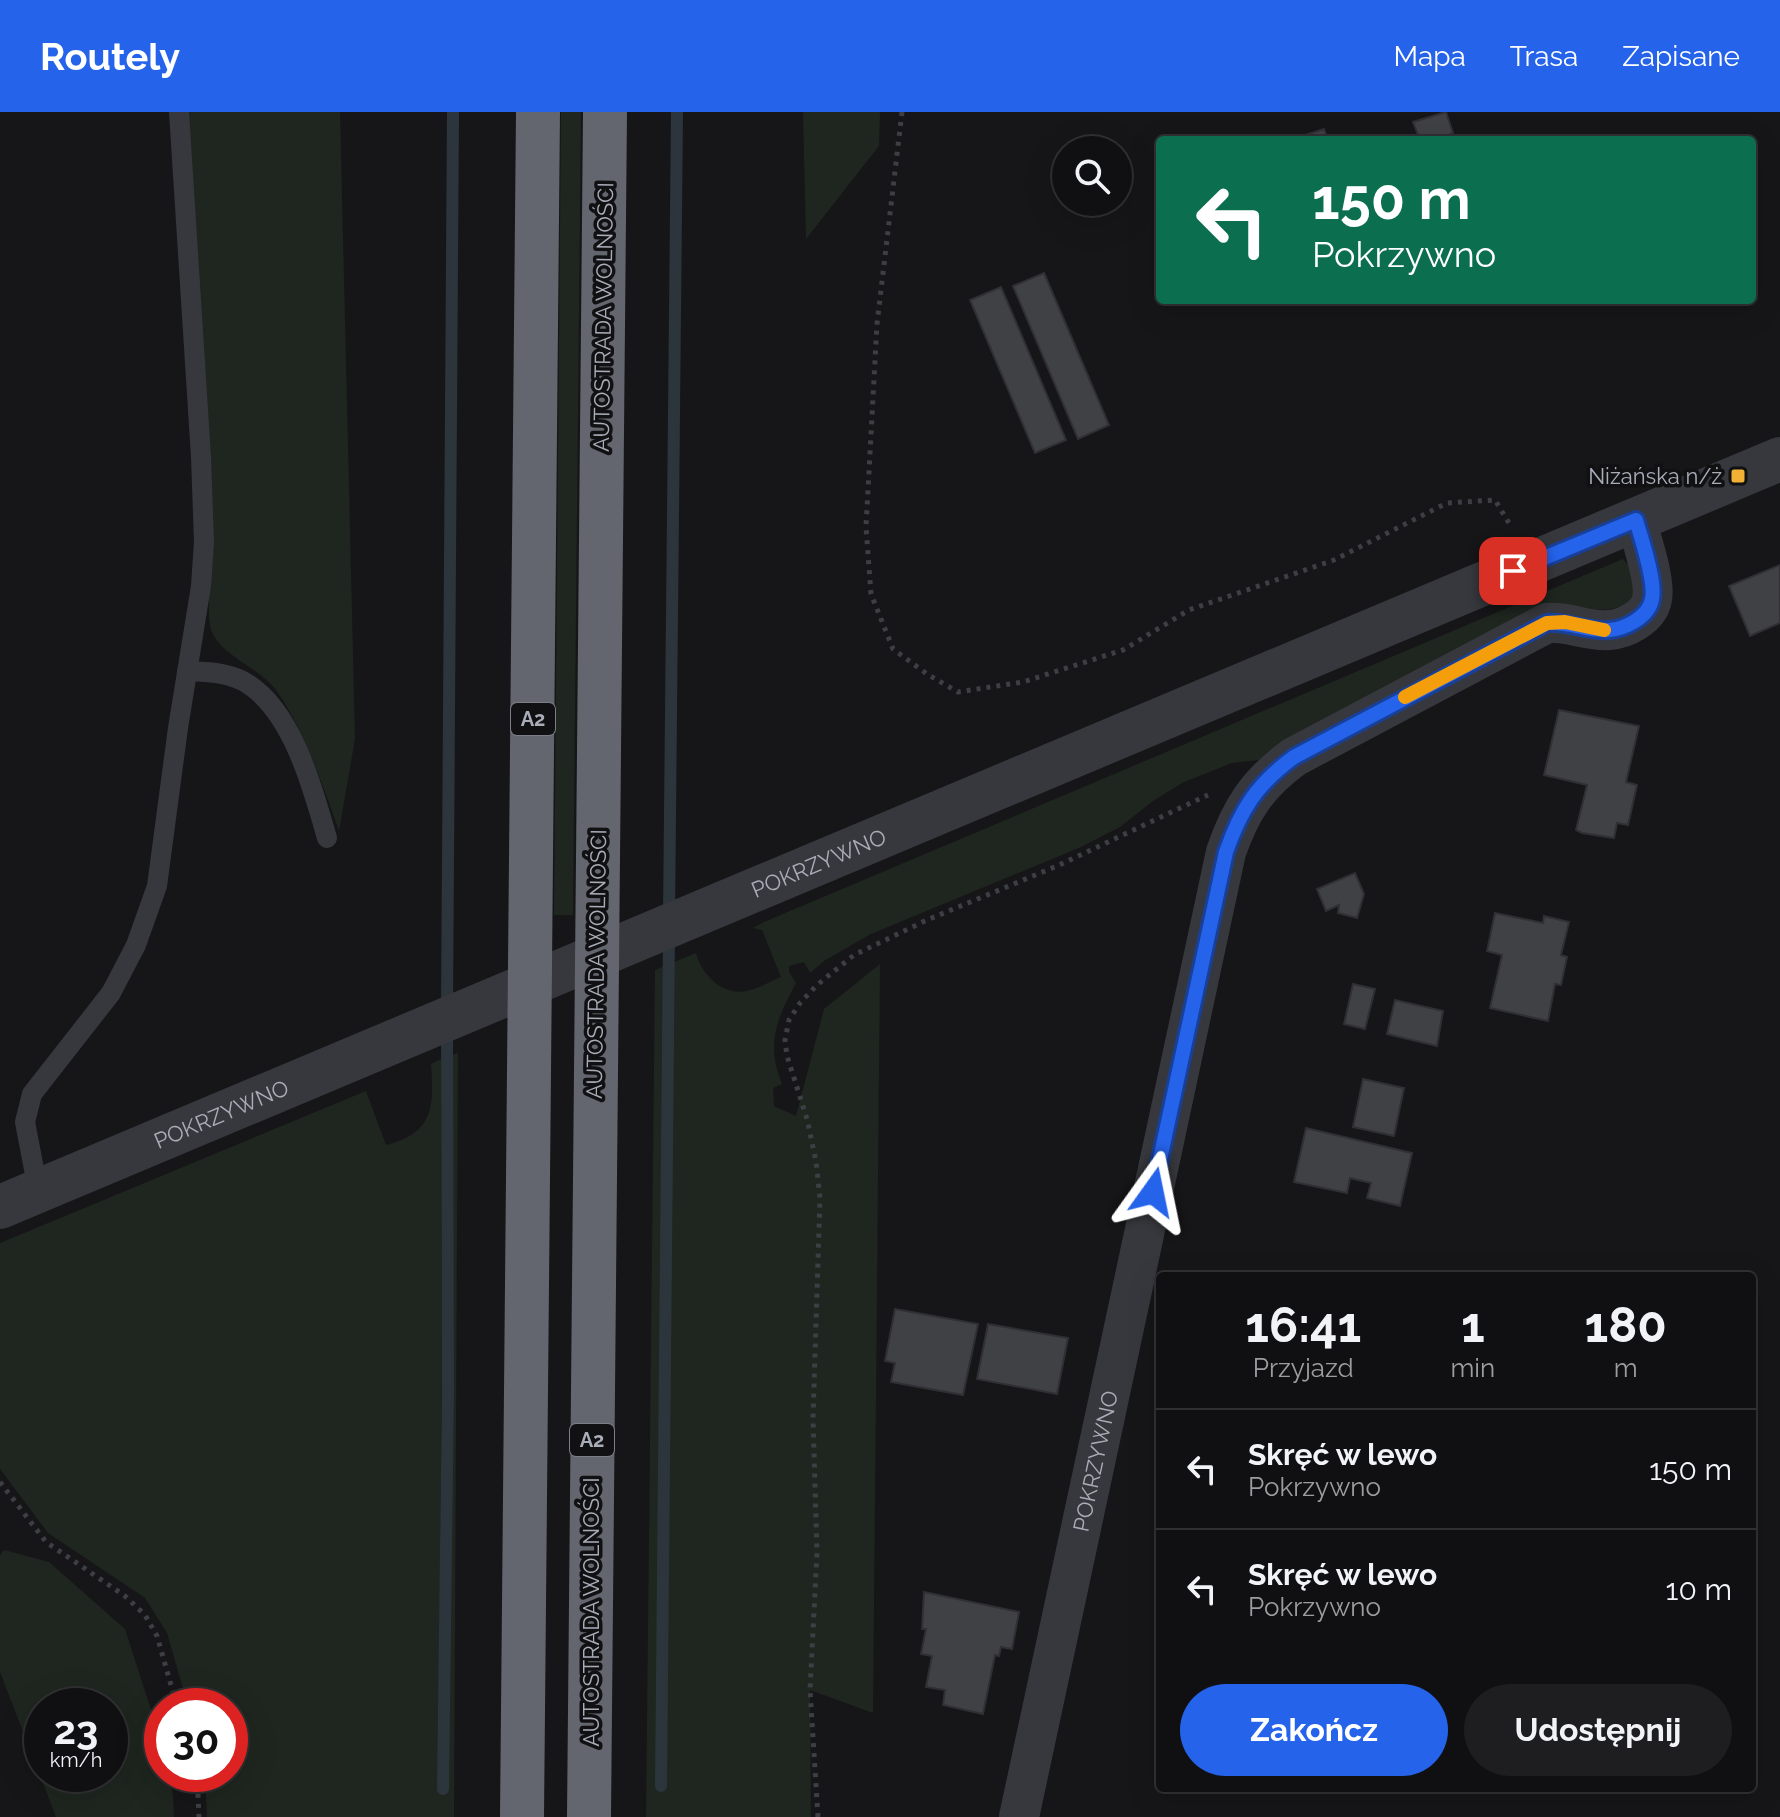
<!DOCTYPE html>
<html lang="pl">
<meta charset="utf-8">
<style>
body{margin:0;font-family:Raleway,sans-serif;background:#1e1e20;color:#f1f3f6;height:100vh;display:flex;flex-direction:column;font-size:30px;white-space:nowrap}
*{box-sizing:border-box;margin:0}
p{font-size:26px;color:#9c9d9f}
.icon{flex:none;width:44px;height:44px;fill:none;stroke:currentColor;stroke-width:2;stroke-linecap:round;stroke-linejoin:round}
.map{position:relative;flex:1;overflow:hidden}
.side{position:absolute;left:1156px;top:1160px;width:600px;height:520px;display:flex;flex-direction:column;background:#101012;border-radius:8px;box-shadow:0 8px 32px #0002,0 0 0 2px #303032}
.side>*{flex:none}
.hud{position:absolute;left:1156px;top:24px;width:600px;height:168px;border-radius:8px;box-shadow:0 8px 32px #0002,0 0 0 2px #303032;background:#0b6e4f;color:#fff;overflow:hidden}
.buttons{position:absolute;left:1052px;top:24px;display:grid;gap:16px}
.buttons a{display:grid;place-items:center;width:80px;height:80px;border-radius:50%;background:#101012;box-shadow:0 8px 32px #0002,0 0 0 2px #303032;font-size:40px}
.speed{position:absolute;left:24px;top:1576px;display:flex;gap:16px;font-size:40px;font-weight:700;text-align:center}
.speed>*{display:grid;place-content:center;width:104px;height:104px;border-radius:50%;background:#101012;box-shadow:0 8px 32px #0002,0 0 0 2px #303032;line-height:1}
.speed small{font-size:20px;font-weight:400}
.speed .limit{border:12px solid #d22;background:#fff;color:#111}
.pin{position:absolute;display:grid;place-items:center;width:68px;height:68px;color:#fff;margin:-34px;border-radius:16px;box-shadow:0 4px 12px #0006}
.me{position:absolute;width:88px;margin:-44px;rotate:12deg;stroke-linejoin:round;filter:drop-shadow(0 0 6px #0008)}
.turn{display:flex;align-items:center;gap:28px;height:168px;padding:0 24px;font-size:36px}
.turn .icon{width:104px;height:104px;stroke-width:2.5}
.turn b{display:block;font-size:56px;line-height:68px}
.eta{display:flex;justify-content:space-evenly;align-items:center;height:136px;text-align:center}
.eta b{font-size:48px;font-weight:700;line-height:56px}
.cta{display:flex;gap:16px;margin-top:auto;padding:16px 24px}
.cta a{flex:1;height:92px;border-radius:48px;background:#2563eb;color:#fff;font-size:32px;font-weight:700;line-height:92px;text-align:center}
.cta a+a{background:#1e1e20;color:#f1f3f6}
ul{padding:0;list-style:none}
li{display:flex;align-items:center;gap:24px;height:120px;padding:0 24px;border-top:2px solid #303032}
li div{flex:1}
li b{display:block;font-size:30px}
li em{font-style:normal}
header{display:flex;align-items:center;gap:48px;box-sizing:border-box;height:112px;padding:0 40px;background:#2563eb;color:#fff}
header strong{font-size:38px}
nav{display:flex;gap:44px;margin-inline-start:auto;font-size:28px}
.map>svg:first-child{display:block}
.green{fill:#1e261f;fill-rule:evenodd}
.lines{fill:none;stroke-linecap:round;stroke-linejoin:round}
.stream{stroke:#2c353c;stroke-width:12}
.building{fill:#404145;stroke:#303034;stroke-width:2}
.path{stroke:#3d3f44;stroke-width:5;stroke-dasharray:4 6;stroke-linecap:butt}
.service{stroke:#37383d;stroke-width:20}
.minor{stroke:#37383d;stroke-width:40}
.tertiary{stroke:#37383d;stroke-width:44}
.motorway{stroke:#63666e;stroke-width:44}
.route-casing{stroke:#184099;stroke-width:20}
.route{stroke:#2563eb;stroke-width:14}
.slow{stroke:#f59e0b;stroke-width:14}
.poi-dot{fill:#f2b134;stroke:#111113;stroke-width:3}
.labels{text-anchor:middle;dominant-baseline:central;stroke-width:7;stroke-linejoin:round;paint-order:stroke}
.shield{fill:#111113;stroke:#7b7e86;stroke-width:2}
.shield-label{font-size:20px;font-weight:bold;fill:#a8adb8}
.street-label{font-size:22px;fill:#a8adb8;stroke:#111113}
.poi-label{font-size:22px;fill:#a8adb8;stroke:#111113;text-anchor:end}
</style>
<header>
<strong>Routely</strong>
<nav><a>Mapa</a><a>Trasa</a><a>Zapisane</a></nav>
</header>
<div class="map">
<svg width="1780" height="1705" viewBox="0 0 1780 1705">
<rect width="100%" height="100%" fill="#161618"/>
<path class="green" d="M187 0H340L355 627 339 719C322 672 305 619 276 578 259 555 224 546 212 520 205 504 212 455 213 434Z
M561 0H581L573 803H554Z
M803 0H880L879 34 806 127Z
M1623 447 1635 460 1633 487C1609 505 1592 495 1564 493L1268 647 1232 651 1182 671 1153 689 1120 715 1081 735 871 822 824 849 810 861 804 850 789 854V860L796 871C776 908 766 932 782 972L773 976 774 994 796 1004 824 897 880 852 873 1601 810 1578 811 1705H646L655 858 696 841C702 864 725 886 750 878 760 876 771 869 781 865L762 818 753 816 764 810Z
M458 941 454 1705H207L205 1662H230V1594H188L167 1521 145 1486 48 1421 0 1357V1131L366 979 386 1033C434 1021 434 994 431 952L441 947 442 1265 438 1677 447 1676 452 1132 449 944Z
M4 1438 49 1450 125 1517 155 1610 162 1639V1662H168L173 1683 174 1705H56L0 1560V1443ZM110 1594V1662H42V1594Z"/>
<g class="lines">
<path class="stream" d="M669 803 677 0
M447 897 453 0
M661 1674 669 822
M443 1677 448 1279 447 915"/>
</g>
<path class="building" d="M1446 0 1453 21 1446 24 1447 28H1420L1413 10Z
M1324 17 1328 28H1290Z
M1044 161 1109 313 1078 327 1013 174Z
M1001 175 1066 328 1035 341 970 188Z
M1780 453V511L1750 524 1729 474Z
M1559 598 1639 614 1626 670 1637 673 1628 713 1617 711 1614 726 1582 721 1576 718 1587 673 1544 663Z
M1355 761 1364 782 1357 806 1338 801 1339 793 1326 799 1317 777Z
M1495 801 1543 811 1544 804 1569 810 1561 843 1567 845 1561 873 1555 872 1548 909 1490 896 1502 843 1487 839Z
M1353 872 1375 877 1365 917 1344 912Z
M1395 888 1443 899 1437 934 1387 922Z
M1363 967 1404 976 1394 1024 1353 1015Z
M1306 1016 1412 1041 1400 1094 1367 1086 1371 1071 1350 1066 1347 1081 1294 1070Z
M895 1197 978 1212 963 1283 891 1270 895 1251 885 1249Z
M988 1212 1068 1226 1057 1282 977 1267Z
M924 1480 1019 1500 1012 1537 1001 1535 999 1544 995 1543 983 1602 943 1593 945 1578 926 1575 932 1544 921 1542 926 1517H922Z"/>
<g class="lines">
<path class="path" d="M902 0 877 212 866 415 871 482 893 537 927 562 958 580 1023 570 1123 538 1189 498 1334 448 1447 391 1495 388 1512 416
M0 1370 46 1430 125 1484 145 1503 157 1524 177 1594
M197 1662 199 1705
M818 1705 810 1578 817 1441 813 1306 820 1086 816 1049 807 1007 787 944 785 928 789 908 800 891 817 873 854 843 927 808 1057 754 1208 683"/>
<path class="service" d="M187 559C208 560 230 560 248 572 293 601 313 677 327 726
M38 1078 25 1010 32 982 111 881 136 833 157 774 178 616 201 474 204 430 201 345 179 0"/>
<path class="minor" id="s1" d="M1019 1705 1226 740C1241 697 1257 672 1294 645L1547 511C1568 509 1588 520 1609 518 1625 517 1649 505 1652 487 1656 469 1641 426 1636 408"/>
<path class="tertiary" id="s2" d="M0 1095 1780 347"/>
<path class="motorway" d="M522 1705 538 0
M589 1705 605 0"/>
</g>
<g class="lines">
<g class="route-casing">
<path id="route" d="M1153 1080 1226 740C1241 697 1257 672 1294 645L1547 511C1568 509 1588 520 1609 518 1625 517 1649 505 1652 487 1656 469 1641 426 1636 408L1513 459"/>
</g>
<use href="#route" class="route"/>
<path class="slow" d="M1405 585 1547 511 1565 510 1604 518"/>
</g>
<rect class="poi-dot" x="1730" y="356" width="16" height="16" rx="4"/>
<g class="labels">
<g class="shield">
<rect x="511" y="591" width="44" height="32" rx="6"/>
<rect x="570" y="1312" width="44" height="32" rx="6"/>
</g>
<g class="shield-label">
<text x="533" y="607">A2</text>
<text x="592" y="1328">A2</text>
</g>
<g class="street-label">
<text transform="translate(603 205) rotate(-89)">AUTOSTRADA WOLNOŚCI</text>
<text stroke="none"><textPath href="#s2" startOffset="888">POKRZYWNO</textPath></text>
<text transform="translate(596 852) rotate(-89)">AUTOSTRADA WOLNOŚCI</text>
<text stroke="none"><textPath href="#s2" startOffset="240">POKRZYWNO</textPath></text>
<text stroke="none"><textPath href="#s1" startOffset="364">POKRZYWNO</textPath></text>
<text transform="translate(591 1500) rotate(-90)">AUTOSTRADA WOLNOŚCI</text>
</g>
<g class="poi-label">
<text x="1722" y="364">Niżańska n/ż</text>
</g>
</g>
</svg>
<div class="buttons">
<a><svg class="icon" aria-label="search" viewBox="0 0 24 24"><circle cx="10" cy="10" r="6"/><path d="M15 15l6 6"/></svg></a>
</div>
<div class="speed"><div>23<small>km/h</small></div><div class="limit">30</div></div>
<div class="pin" style="left:1513px;top:459px;background:#d93025"><svg class="icon" aria-label="arrive" viewBox="0 0 24 24"><path d="M6 21V4h12l-3 4 3 4H6"/></svg></div>
<svg class="me" style="left:1153px;top:1080px" viewBox="-20 -20 40 40"><path d="M0-17L14 15 0 8-14 15z" fill="#2563eb" stroke="#fff" stroke-width="4"/></svg>
<div class="hud">
<div class="turn"><svg class="icon" aria-label="left" viewBox="0 0 24 24"><path d="M17 20v-9H6M10 6l-5 5 5 5"/></svg><div><b>150 m</b>Pokrzywno</div></div>
</div>
<section class="side">
<div class="eta">
<div><b>16:41</b><p>Przyjazd</p></div>
<div><b>1</b><p>min</p></div>
<div><b>180</b><p>m</p></div>
</div>
<ul>
<li><svg class="icon" aria-label="left" viewBox="0 0 24 24"><path d="M17 20v-9H6M10 6l-5 5 5 5"/></svg><div><b>Skręć w lewo</b><p>Pokrzywno</p></div><em>150 m</em></li>
<li><svg class="icon" aria-label="left" viewBox="0 0 24 24"><path d="M17 20v-9H6M10 6l-5 5 5 5"/></svg><div><b>Skręć w lewo</b><p>Pokrzywno</p></div><em>10 m</em></li>
</ul>
<div class="cta"><a>Zakończ</a><a>Udostępnij</a></div>
</section>
</div>
